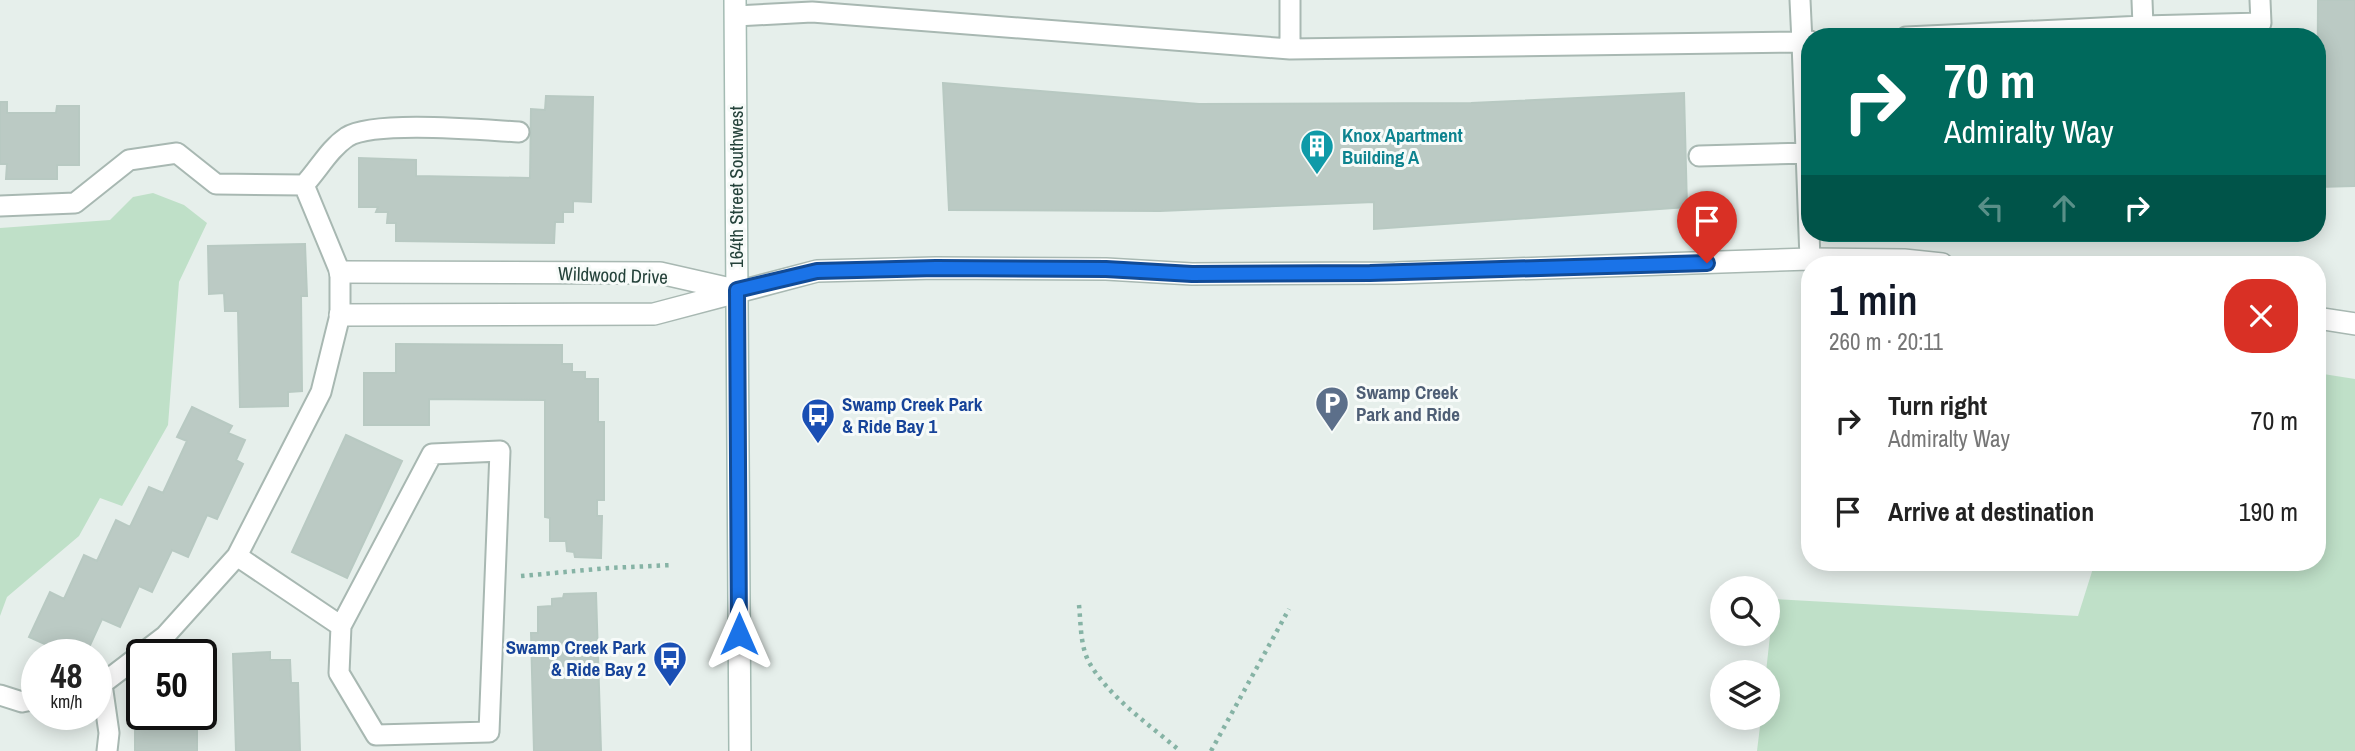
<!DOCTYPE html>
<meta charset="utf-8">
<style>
body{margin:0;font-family:"Archivo Narrow",sans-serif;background:#f6f6f6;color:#222;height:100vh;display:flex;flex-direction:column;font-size:26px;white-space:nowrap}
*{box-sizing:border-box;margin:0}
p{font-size:23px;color:#767676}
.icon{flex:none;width:38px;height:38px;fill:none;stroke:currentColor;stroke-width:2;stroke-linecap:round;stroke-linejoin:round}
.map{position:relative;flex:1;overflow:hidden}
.panel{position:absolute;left:1801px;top:256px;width:525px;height:315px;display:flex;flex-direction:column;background:#fff;border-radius:28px;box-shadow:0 4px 18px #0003}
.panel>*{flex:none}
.guide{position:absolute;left:1801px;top:28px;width:525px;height:214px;border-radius:28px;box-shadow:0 4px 18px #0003;background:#00695c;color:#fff;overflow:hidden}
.buttons{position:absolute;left:1710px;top:576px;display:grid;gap:14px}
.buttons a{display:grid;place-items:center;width:70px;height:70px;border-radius:50%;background:#fff;box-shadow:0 4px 18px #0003;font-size:35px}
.speed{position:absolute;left:21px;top:639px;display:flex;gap:14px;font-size:35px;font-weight:700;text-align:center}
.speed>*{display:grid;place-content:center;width:91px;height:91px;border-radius:50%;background:#fff;box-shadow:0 4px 18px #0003;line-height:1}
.speed small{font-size:18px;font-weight:400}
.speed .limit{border:4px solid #111;border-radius:10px;background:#fff;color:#111}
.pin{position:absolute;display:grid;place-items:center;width:60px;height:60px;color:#fff;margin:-72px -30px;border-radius:50% 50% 50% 0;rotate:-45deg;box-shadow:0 0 7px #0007}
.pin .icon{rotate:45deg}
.me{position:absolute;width:77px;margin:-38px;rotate:0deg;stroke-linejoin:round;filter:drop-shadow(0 0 5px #0008)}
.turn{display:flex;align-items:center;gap:24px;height:147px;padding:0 28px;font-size:32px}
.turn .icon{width:91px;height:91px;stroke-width:2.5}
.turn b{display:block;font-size:49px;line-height:60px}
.lanes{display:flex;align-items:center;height:66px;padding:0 28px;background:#0003;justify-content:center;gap:35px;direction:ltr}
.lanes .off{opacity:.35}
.round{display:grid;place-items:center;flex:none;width:74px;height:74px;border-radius:28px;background:#f6f6f6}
.head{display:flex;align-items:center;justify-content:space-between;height:119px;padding:0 28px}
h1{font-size:42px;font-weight:600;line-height:52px;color:#111827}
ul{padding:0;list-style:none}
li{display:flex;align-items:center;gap:21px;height:91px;padding:0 28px}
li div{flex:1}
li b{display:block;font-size:26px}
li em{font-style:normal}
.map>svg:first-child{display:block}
.green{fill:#bfe0c8}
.building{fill:#bbcac4;stroke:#b8c9c2;stroke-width:2}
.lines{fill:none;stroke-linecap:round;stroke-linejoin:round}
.lane-casing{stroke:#a8b8b2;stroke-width:23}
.street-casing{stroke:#a8b8b2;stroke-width:24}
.secondary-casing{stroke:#a4bbb3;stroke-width:24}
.path{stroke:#86b3a5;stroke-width:4.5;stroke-dasharray:3.5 5;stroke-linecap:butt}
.lane{stroke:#fff;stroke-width:19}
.street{stroke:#fff;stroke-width:21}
.secondary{stroke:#fff;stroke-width:21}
.route-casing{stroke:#114b97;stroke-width:18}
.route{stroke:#1a73e8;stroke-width:12}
.labels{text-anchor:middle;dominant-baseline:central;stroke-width:6;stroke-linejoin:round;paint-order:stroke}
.culture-label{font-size:19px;font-weight:bold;fill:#0d838f;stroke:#f7fbf9;text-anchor:start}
.street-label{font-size:19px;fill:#24423a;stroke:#f7fbf9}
.service-label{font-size:19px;font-weight:bold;fill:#4e5e75;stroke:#f7fbf9;text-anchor:start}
.transit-label{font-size:19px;font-weight:bold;fill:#164399;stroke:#f7fbf9;text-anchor:start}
</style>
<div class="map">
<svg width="2355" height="751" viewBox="0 0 2355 751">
<rect width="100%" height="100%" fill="#e6efeb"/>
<path class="green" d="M153 193 184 205 207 223 179 282 168 425 122 506 100 498 79 536 7 597 0 616V228L110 220 133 197Z
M2317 373 2355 379V751H1757L1761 718H1768L1766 672 1774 599 2078 616 2095 562H2317Z"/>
<path class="building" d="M2318 0H2355V186L2317 187Z
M943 83 1199 104 1471 103 1684 93 1687 207 1374 229V202L1160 211 949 210Z
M546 96 593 97 591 202 573 201V212H563V222H555L554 243 396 241V223H387L388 212H376L378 207H359V158L416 160V176L530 178 531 109 545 110Z
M0 102H7V113H56L57 106H79V165H57V179H6L7 164H0Z
M305 244 307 296H301L302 391 288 392V406L240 407 238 311H225L224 293 209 294 208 246Z
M396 344 562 345V364H572V372H585V379H598V422H604V500H597V516H602L601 558 575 557 574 552 567 551 566 541H550V518L545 517V400L429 399V425H364V373H396Z
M192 407 232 426 228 433 245 440 236 460 243 464 217 519 207 515 188 557 172 550 152 592 139 586 120 627 102 619 86 654H67L29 637 50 592 64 599 84 555 97 561 116 520 130 527 149 487 163 493 187 441 177 437Z
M346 435 402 461 347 578 292 552Z
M596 593 601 751H534L531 633H538V607L552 606V599L563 598 564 594Z
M270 652V660H290L291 683H298L300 751H236L233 654Z
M135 714H197V751H135Z"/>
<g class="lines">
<g class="lane-casing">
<path id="lane" d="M1290 0V49
M1800 0 1802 42 1810 41
M736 16 812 12 1290 49 1802 42 1810 259
M2143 26 2261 23 2260 0
M1906 37 2143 26 2142 0
M1699 156 1810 153
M304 185C319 169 329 149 347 137 374 120 483 130 519 132
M0 206 75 203 129 160 177 153 216 184 304 185 340 272V315L321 392 237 556 165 636 102 684 96 686
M237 556 341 626 339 673 376 735 489 732 500 451 432 454 341 626
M102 684 109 733 107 751
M0 695 22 702 37 699"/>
</g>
<g class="street-casing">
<path id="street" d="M340 272 660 273 735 290
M340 315 654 314 817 271 936 268 1106 269 1192 274 1395 273 1810 259 1904 260 1942 264
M2317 318 2355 324"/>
</g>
<g class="secondary-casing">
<path id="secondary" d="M735 0 740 751"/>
</g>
<path class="path" d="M521 576 609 568 673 565
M1079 605C1081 624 1080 647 1090 664 1111 699 1150 725 1180 751
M1211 751 1289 609"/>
<use href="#lane" class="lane"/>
<use href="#street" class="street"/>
<use href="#secondary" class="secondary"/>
</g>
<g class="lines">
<g class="route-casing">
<path id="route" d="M739 634 737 290 817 271 936 268 1106 269 1192 274 1370 273 1707 263"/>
</g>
<use href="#route" class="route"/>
</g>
<defs>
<g id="building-pin" transform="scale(1.75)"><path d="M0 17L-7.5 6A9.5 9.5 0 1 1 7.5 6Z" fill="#0f9aa8" stroke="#f7fbf9"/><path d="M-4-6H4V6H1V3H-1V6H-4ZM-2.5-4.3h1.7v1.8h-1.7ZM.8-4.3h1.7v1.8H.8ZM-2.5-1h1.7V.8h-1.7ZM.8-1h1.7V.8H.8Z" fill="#fff"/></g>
<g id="parking-pin" transform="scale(1.75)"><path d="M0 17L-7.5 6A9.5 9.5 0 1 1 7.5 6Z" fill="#5c6f8a" stroke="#f7fbf9"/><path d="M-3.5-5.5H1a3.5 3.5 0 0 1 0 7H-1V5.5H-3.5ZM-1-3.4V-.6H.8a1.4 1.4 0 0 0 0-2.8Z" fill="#fff"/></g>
<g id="bus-pin" transform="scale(1.75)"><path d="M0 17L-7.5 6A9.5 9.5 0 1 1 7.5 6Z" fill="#1a4fb4" stroke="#f7fbf9"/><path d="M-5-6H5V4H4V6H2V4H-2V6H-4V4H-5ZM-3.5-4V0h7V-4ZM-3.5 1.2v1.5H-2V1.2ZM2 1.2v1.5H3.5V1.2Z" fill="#fff"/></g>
</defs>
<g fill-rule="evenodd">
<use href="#building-pin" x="1317" y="146"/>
<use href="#parking-pin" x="1332" y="403"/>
<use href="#bus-pin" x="818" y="415"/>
<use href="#bus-pin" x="670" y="658"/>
</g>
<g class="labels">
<g class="culture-label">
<text x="1342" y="135">Knox Apartment<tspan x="1342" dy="22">Building A</tspan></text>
</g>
<g class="street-label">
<text transform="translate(736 187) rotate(-90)">164th Street Southwest</text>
<text transform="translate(613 275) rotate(2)">Wildwood Drive</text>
</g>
<g class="service-label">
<text x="1356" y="392">Swamp Creek<tspan x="1356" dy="22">Park and Ride</tspan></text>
</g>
<g class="transit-label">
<text x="842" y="404">Swamp Creek Park<tspan x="842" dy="22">&amp; Ride Bay 1</tspan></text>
<text x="646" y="647" text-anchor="end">Swamp Creek Park<tspan x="646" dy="22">&amp; Ride Bay 2</tspan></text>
</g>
</g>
</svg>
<div class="buttons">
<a><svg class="icon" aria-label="search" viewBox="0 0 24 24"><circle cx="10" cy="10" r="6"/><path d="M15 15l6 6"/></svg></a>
<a><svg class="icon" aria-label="layers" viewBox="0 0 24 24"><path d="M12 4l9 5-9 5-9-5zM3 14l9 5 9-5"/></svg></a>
</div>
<div class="speed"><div>48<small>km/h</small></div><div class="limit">50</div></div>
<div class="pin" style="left:1707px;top:263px;background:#d93025"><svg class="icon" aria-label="arrive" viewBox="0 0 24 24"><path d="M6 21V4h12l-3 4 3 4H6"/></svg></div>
<svg class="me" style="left:739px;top:634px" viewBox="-20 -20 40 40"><path d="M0-17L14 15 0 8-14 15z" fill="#1a73e8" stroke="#fff" stroke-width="4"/></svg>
<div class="guide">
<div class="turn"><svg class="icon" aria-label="right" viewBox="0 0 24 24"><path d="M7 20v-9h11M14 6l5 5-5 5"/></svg><div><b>70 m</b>Admiralty Way</div></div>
<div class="lanes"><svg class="icon off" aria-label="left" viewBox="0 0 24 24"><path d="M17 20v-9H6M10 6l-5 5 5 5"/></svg><svg class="icon off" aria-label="ahead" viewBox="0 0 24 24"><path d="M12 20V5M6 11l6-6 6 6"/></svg><svg class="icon" aria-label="right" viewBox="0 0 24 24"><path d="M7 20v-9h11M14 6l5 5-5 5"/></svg></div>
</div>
<section class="panel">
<div class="head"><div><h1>1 min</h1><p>260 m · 20:11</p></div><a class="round" style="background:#d93025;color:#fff"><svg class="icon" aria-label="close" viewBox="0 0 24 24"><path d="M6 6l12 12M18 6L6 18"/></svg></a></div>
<ul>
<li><svg class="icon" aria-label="right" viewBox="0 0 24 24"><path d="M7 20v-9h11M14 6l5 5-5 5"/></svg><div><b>Turn right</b><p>Admiralty Way</p></div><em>70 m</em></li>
<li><svg class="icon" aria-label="arrive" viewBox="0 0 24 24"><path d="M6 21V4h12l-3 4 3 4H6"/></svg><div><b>Arrive at destination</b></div><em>190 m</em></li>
</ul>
</section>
</div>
